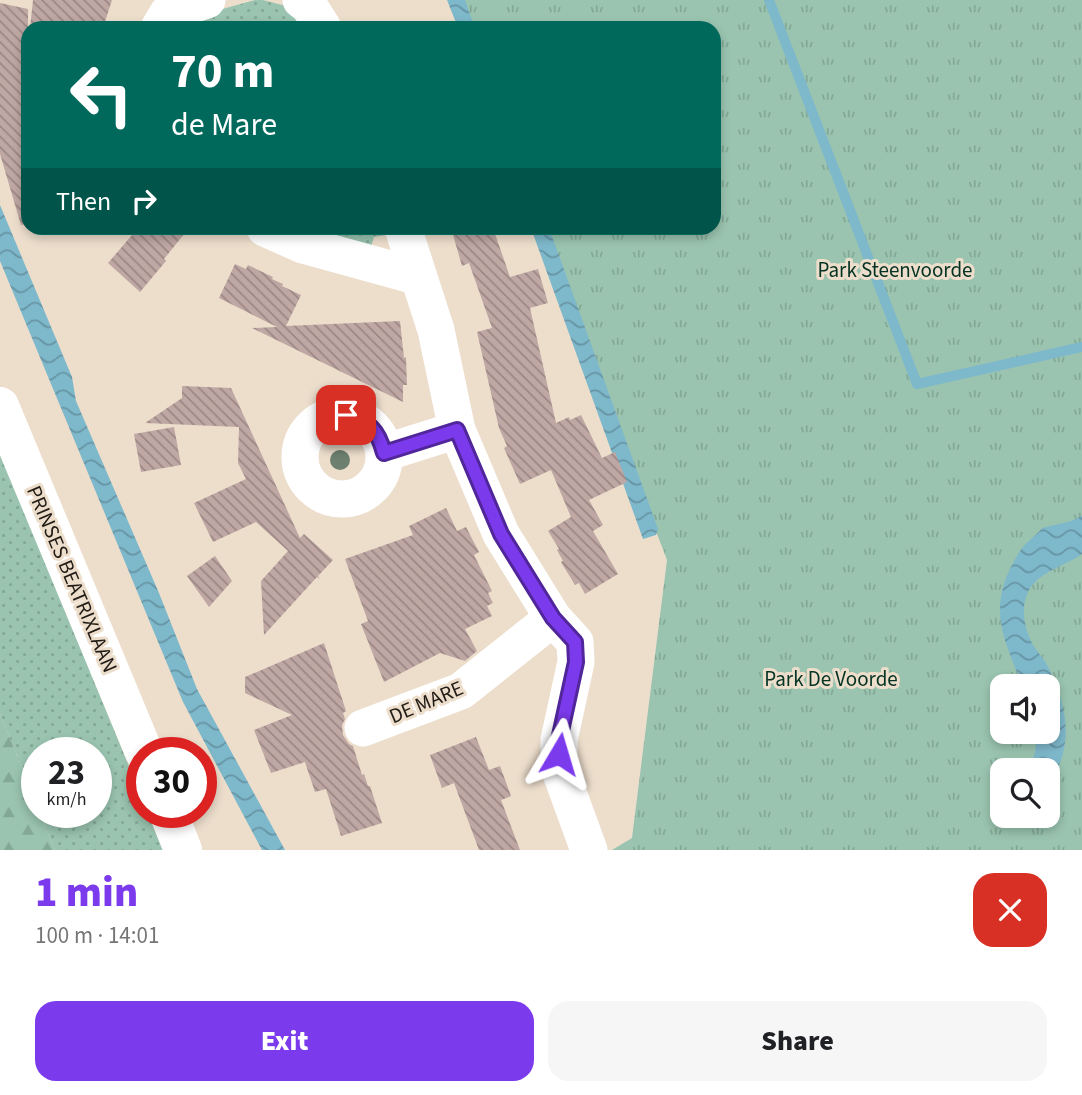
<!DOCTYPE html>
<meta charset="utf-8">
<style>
body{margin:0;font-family:"Source Sans 3",sans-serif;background:#f6f6f6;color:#202124;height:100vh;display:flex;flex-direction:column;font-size:26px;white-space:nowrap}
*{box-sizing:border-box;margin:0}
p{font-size:23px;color:#757577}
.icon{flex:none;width:38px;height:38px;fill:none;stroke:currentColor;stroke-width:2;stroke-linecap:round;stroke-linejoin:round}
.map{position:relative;height:850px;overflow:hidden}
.panel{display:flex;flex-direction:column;background:#fff;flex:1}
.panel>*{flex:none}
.banner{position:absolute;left:21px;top:21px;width:700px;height:214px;border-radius:21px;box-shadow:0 4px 10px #0003;background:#00695c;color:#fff;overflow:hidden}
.fabs{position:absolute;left:990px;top:674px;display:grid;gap:14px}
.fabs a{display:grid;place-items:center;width:70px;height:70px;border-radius:14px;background:#fff;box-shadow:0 4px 10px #0003;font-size:35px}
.speed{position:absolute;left:21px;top:737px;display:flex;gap:14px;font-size:35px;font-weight:700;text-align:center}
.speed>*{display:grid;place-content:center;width:91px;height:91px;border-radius:50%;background:#fff;box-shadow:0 4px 10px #0003;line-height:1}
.speed small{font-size:18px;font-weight:400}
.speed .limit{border:10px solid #d22;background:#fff;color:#111}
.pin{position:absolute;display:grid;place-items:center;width:60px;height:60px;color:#fff;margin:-30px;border-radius:14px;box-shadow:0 4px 10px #0006}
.me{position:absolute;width:77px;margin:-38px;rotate:7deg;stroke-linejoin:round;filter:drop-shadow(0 0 5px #0008)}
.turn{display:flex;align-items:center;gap:24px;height:147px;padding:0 35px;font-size:32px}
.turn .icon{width:91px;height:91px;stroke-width:2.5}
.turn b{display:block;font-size:49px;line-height:60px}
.then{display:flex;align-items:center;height:66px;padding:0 35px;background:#0003;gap:14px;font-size:26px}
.round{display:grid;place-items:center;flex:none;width:74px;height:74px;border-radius:21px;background:#f6f6f6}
.overview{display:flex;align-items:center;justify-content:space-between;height:119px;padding:0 35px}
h1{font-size:42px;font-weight:800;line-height:52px;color:#7c3aed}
.primary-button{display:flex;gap:14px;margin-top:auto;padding:14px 35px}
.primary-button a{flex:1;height:80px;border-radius:21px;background:#7c3aed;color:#fff;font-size:28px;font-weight:800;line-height:80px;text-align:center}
.primary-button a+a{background:#f6f6f6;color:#202124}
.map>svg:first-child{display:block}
.grass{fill:url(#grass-dots)}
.forest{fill:url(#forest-firs)}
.park{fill:url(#park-tufts);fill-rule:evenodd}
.water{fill:url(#water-waves)}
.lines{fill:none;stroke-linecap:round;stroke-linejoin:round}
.stream{stroke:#7eb8cb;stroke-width:10}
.building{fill:url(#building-back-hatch)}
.street{stroke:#fff;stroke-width:37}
.secondary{stroke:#fff;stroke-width:38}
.tree{fill:#6d806f}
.route-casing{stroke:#51269a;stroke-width:18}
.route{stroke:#7c3aed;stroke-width:12}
.labels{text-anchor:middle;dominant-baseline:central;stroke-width:6;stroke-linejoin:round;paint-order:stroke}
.park-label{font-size:21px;fill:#043323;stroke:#eddecc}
.street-label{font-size:21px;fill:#211b15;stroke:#eddecc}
</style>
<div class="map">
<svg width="1082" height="850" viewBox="0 0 1082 850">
<defs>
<pattern id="grass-dots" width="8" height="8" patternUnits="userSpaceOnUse" patternTransform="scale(1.75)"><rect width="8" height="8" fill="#9ac4b0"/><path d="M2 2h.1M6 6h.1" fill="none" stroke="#84a896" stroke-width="1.8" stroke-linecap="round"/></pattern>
<pattern id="forest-firs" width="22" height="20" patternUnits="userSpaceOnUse" patternTransform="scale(1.75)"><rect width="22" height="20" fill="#9ac4b0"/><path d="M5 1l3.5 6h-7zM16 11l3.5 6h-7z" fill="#84a896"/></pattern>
<pattern id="park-tufts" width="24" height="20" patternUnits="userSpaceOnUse" patternTransform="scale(1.75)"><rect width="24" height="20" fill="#9ac4b0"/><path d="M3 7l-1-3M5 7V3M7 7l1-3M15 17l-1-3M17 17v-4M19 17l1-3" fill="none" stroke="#84a896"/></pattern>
<pattern id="water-waves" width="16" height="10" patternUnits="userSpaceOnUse" patternTransform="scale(1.75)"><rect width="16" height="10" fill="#7eb8cb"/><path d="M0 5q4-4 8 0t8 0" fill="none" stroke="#6795a4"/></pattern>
<pattern id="building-back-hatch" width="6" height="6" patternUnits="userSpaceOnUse" patternTransform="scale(1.75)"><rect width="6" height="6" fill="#bfa7a4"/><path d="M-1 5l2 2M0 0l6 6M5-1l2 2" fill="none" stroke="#9b8784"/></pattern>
</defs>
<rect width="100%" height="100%" fill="#eddecc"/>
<path class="grass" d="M255 0H263L290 7 312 28H176L215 11Z
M290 228H389L391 234 374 237 367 260Z
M0 452 142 798V812H147L163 850H55L39 812H96V752H37V805L0 714Z"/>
<path class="forest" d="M0 714 37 805V812H39L55 850H0Z"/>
<path class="park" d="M453 0H1082V850H612L632 838 667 560 540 228H714V28H464ZM1003 686H1048V732H1003ZM1003 770H1048V816H1003Z"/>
<path class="water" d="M447 0H465L475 28H458Z
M0 205 72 377 76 401 159 593 197 689 285 850H262L183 702 0 261Z
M531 228H549L658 529 656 535 643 539Z
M1082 516V554C1065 566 1040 571 1029 590 1020 606 1024 628 1032 643 1036 651 1043 657 1047 665 1067 704 1076 747 1048 784V770H1029C1035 758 1037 744 1036 732H1048V686H1023C1001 634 986 604 1020 551 1027 541 1036 536 1042 528L1071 521Z"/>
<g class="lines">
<path class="stream" d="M769 0 917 384 1082 347"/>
</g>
<path class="building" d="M33 0H112L103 28H30Z
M0 3 28 9V224L21 225 0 154Z
M138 228H189L164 259 166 261 140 292 108 263Z
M451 228H493L510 277 538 269 548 303 530 308 556 423 569 417 570 420 581 415 602 458 615 452 627 482 589 500 603 525 593 531 618 574 585 594 579 583 575 585 561 562 563 561 557 550 559 549 548 531 571 517 551 470 520 484 504 448 507 446 499 428 477 332 492 328 469 263 462 266Z
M235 264 246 269 248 265 273 277 272 279 283 284 282 286 301 295 286 326 400 321 404 358 406 357 407 385H403V402L252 328 277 327 219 298Z
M182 386 231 388 300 538 304 534 333 560 318 576 320 579 317 577 264 635 261 581 288 551 256 522 213 542 194 503 246 479 238 463 239 427 145 423 182 398Z
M174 427 181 465 141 472 134 434Z
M446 508 457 531 466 527 479 552 474 555 492 591 488 593 493 603 487 606 492 616 465 629 477 651 465 661 440 653 384 682 361 624 368 621 345 559 413 535 409 526Z
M215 556 232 581 209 607 187 576Z
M324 643 346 711 343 713 345 719 342 725 343 735 349 744 353 746 362 775 364 774 368 786H370L382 823 341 836 326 789 315 792 305 762 271 773 254 730 292 715 245 693V677Z
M476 737 489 770 500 766 511 796 501 800 520 850H479L454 783 442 788 430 755Z"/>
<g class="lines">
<path class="street" d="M301 0 309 6 323 28
M159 28 168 13 207 0
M265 228 303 245 419 277
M403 228 436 330 457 430 501 534 553 618 575 642 576 662 559 740V768L589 850
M300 457a42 42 0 1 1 84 0a42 42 0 1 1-84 0Z
M384 453 457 430
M363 728 461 691 553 618"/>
<path class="secondary" d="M0 406 144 752
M168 812 183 850"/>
</g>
<circle class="tree" cx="340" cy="460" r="10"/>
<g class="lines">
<g class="route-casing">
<path id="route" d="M346 415C369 421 378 430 384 453L457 430 501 534 553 618 575 642 576 662 559 740V754"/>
</g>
<use href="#route" class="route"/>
</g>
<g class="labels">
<g class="park-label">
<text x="895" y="270">Park Steenvoorde</text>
<text x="831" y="679">Park De Voorde</text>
</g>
<g class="street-label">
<text transform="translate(72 579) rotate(67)">PRINSES BEATRIXLAAN</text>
<text transform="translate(426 702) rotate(-23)">DE MARE</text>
</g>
</g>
</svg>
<div class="fabs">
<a><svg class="icon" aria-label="sound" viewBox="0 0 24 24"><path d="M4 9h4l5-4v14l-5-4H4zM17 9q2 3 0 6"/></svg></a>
<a><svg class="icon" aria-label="search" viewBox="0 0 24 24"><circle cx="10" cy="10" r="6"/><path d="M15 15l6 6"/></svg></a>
</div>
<div class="speed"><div>23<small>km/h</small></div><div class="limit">30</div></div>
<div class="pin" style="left:346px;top:415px;background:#d93025"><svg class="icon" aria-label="arrive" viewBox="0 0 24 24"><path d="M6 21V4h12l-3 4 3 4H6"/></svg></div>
<svg class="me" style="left:559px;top:754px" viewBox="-20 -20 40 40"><path d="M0-17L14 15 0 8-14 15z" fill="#7c3aed" stroke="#fff" stroke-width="4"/></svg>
<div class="banner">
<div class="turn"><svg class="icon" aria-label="left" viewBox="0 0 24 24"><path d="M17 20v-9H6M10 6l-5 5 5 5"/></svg><div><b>70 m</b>de Mare</div></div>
<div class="then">Then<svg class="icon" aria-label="right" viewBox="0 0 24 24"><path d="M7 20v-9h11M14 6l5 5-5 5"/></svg></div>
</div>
</div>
<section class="panel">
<div class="overview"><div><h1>1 min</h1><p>100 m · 14:01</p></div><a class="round" style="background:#d93025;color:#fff"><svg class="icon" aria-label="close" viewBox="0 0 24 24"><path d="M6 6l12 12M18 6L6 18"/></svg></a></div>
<div class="primary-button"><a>Exit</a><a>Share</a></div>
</section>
